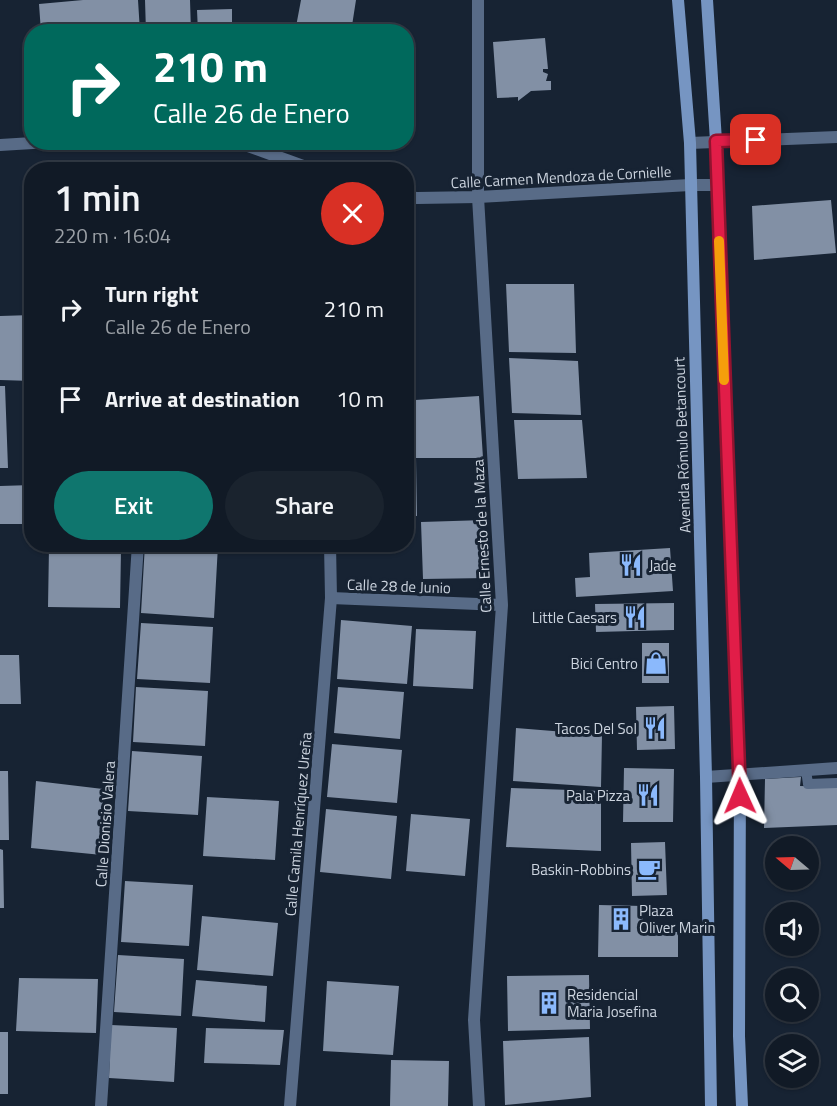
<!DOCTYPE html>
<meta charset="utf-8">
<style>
body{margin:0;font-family:"Titillium Web",sans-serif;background:#1a232e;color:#f1f3f6;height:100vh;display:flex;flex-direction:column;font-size:22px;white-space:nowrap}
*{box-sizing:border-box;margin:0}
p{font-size:20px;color:#9ca1a7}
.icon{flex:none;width:33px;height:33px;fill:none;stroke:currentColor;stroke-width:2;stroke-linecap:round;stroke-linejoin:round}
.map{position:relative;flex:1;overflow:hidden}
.panel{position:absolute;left:24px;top:162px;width:390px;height:390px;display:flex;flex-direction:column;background:#111a26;border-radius:24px;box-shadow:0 2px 4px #0004,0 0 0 2px #303843}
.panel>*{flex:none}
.hud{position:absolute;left:24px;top:24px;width:390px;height:126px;border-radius:24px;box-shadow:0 2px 4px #0004,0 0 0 2px #303843;background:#00695c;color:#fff;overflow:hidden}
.needle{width:39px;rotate:289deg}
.buttons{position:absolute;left:765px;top:836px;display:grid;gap:12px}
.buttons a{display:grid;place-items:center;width:54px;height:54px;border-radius:50%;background:#111a26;box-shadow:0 2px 4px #0004,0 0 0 2px #303843;font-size:30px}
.pin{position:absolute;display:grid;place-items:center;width:51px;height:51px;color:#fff;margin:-26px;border-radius:12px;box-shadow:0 3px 9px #0006}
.me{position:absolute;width:66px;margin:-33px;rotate:359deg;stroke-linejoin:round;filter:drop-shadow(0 0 4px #0008)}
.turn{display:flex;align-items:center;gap:21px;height:126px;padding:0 30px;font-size:27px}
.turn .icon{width:78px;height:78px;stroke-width:2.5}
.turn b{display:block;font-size:42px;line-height:51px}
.round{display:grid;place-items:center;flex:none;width:63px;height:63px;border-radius:32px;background:#1a232e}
.head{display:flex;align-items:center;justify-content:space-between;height:102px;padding:0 30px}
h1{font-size:36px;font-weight:600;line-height:45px}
.button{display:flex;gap:12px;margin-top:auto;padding:12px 30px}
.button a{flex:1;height:69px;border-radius:36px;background:#0f766e;color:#fff;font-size:24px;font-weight:600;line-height:69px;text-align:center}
.button a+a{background:#1a232e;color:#f1f3f6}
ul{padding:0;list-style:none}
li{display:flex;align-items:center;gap:18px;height:90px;padding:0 30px}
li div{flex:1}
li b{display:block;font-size:22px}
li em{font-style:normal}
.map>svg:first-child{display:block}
.building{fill:#8290a5}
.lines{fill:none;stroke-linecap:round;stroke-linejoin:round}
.service{stroke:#586b87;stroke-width:10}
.minor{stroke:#586b87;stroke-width:12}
.tertiary{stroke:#586b87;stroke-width:12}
.secondary{stroke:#7695c2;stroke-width:12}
.route-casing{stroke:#92132f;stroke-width:15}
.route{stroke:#e11d48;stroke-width:10}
.slow{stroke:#f59e0b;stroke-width:10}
.labels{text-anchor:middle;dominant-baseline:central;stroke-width:6;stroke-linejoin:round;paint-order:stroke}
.street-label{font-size:15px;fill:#ccd4df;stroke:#172333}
.poi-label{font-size:15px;fill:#ccd4df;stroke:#172333;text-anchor:end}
</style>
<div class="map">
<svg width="837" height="1106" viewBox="0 0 837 1106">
<rect width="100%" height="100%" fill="#172333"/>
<path class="building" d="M83 0H138L140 32H41L39 4Z
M145 0H190L191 32H146Z
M301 0H356L351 32H295Z
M232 9V32H198L197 10Z
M545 38 548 69H543V72L548 74 546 81H551V90L531 91 518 101V97L497 98 493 42Z
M831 200 836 253 754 260 752 206Z
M506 284H574L576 353 509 352Z
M32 315V381L0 380V316Z
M509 358 578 361 581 415 512 413Z
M0 386H5L8 468H0Z
M479 396 483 458H416L415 400Z
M514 420H582L587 478 518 479Z
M406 458H416L417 516 406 515Z
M32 485V524H0V486Z
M485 520 487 578 423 579 421 522Z
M145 544 218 545 214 618 141 613Z
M49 547 121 550 120 608 48 607Z
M670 548 673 591 576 597 575 578 590 577 589 553Z
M674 603V630L596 632 595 604Z
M341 620 412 626 407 684 337 679Z
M141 623 213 627 210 683 137 679Z
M416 629 476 631 473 689 413 686Z
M642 643H669V683H642Z
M0 655H19L21 704H0Z
M136 687 208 691 205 746 133 742Z
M338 687 404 692 400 739 334 733Z
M674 706 675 749 637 750 636 707Z
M516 728 602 735 601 787 513 781Z
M332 744 402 750 397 803 327 797Z
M132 751 202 756 198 815 128 811Z
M624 768 674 769 673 822H623Z
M0 771H8L9 840H0Z
M801 777 800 786 837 787V825L764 828 765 779Z
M36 781 103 789 102 855 31 848Z
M511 788 601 791V851L506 847Z
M207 797 279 801 275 860 203 856Z
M326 809 397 816 391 879 320 872Z
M411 814 470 819 465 876 406 871Z
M665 842 667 895 632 896 631 843Z
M0 849 3 850 4 908H0Z
M125 881 193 885 189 946 121 942Z
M599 905 643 906V932H678V957H598Z
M202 916 278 923 273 976 197 970Z
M118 955 184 959 181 1016 114 1012Z
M589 975 590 1029 508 1031 507 976Z
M19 978 98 979 96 1033 16 1031Z
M196 980 267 986 265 1022 192 1016Z
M327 981 399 986 393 1055 323 1051Z
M111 1025 177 1028 174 1082 109 1078Z
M206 1028 284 1030 280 1065 204 1063Z
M0 1032H8V1094H0Z
M589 1037 591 1097 505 1105 503 1041Z
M391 1060 449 1061 448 1106H390Z"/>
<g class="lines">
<path class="service" d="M806 770 808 784 837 783"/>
<path class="minor" d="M478 0V197L502 605 474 1020 479 1106
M690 143 837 137
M331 598 502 605
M706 777 837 768
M101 1106 138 544
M290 1106 331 598 330 544"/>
<path class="tertiary" d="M237 142 314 170
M0 145 49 142
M406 197 417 198 478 197 690 185H717"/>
<path class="secondary" d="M678 0 690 143 706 777 711 1106
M707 0 716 141 740 775 739 1036 742 1106"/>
</g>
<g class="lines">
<g class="route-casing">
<path id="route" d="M740 796 716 141 756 140"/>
</g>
<use href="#route" class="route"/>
<path class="slow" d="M719 241 724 380"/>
</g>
<defs>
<g id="restaurant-bare" transform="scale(1.8)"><path d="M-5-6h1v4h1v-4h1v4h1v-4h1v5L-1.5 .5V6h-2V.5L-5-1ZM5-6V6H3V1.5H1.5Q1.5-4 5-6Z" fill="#8bb9fc" stroke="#172333" stroke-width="2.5" paint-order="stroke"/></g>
<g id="shop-bare" transform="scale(1.8)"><path d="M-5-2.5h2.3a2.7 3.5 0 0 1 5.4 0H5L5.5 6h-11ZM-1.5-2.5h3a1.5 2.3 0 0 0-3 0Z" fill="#8bb9fc" stroke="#172333" stroke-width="2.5" paint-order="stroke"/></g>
<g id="cafe-bare" transform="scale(1.8)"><path d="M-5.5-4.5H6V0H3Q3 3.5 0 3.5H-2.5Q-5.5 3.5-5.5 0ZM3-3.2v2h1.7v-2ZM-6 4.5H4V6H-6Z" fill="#8bb9fc" stroke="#172333" stroke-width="2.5" paint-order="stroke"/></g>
<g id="building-bare" transform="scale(1.8)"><path d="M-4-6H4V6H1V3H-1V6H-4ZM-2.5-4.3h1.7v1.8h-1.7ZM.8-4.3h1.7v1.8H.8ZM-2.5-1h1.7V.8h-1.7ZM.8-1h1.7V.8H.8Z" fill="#8bb9fc" stroke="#172333" stroke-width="2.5" paint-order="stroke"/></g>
</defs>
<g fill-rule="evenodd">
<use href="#restaurant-bare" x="631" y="565"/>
<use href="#restaurant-bare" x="635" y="617"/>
<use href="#shop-bare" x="656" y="663"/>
<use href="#restaurant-bare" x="655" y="728"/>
<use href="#restaurant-bare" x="648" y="795"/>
<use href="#cafe-bare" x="649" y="869"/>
<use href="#building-bare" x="621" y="919"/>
<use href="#building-bare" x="549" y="1003"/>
</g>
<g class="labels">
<g class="street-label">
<text transform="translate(561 177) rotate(-3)">Calle Carmen Mendoza de Cornielle</text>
<text transform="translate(682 445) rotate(-92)">Avenida Rómulo Betancourt</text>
<text transform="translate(482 536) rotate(-93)">Calle Ernesto de la Maza</text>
<text transform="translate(399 586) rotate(2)">Calle 28 de Junio</text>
<text transform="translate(105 824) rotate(-86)">Calle Dionisio Valera</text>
<text transform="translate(298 824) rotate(-85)">Calle Camila Henríquez Ureña</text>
</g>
<g class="poi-label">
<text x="649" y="565" text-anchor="start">Jade</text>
<text x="617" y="617">Little Caesars</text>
<text x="638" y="663">Bici Centro</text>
<text x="637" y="728">Tacos Del Sol</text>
<text x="630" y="795">Pala Pizza</text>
<text x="631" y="869">Baskin-Robbins</text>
<text x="639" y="910" text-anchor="start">Plaza<tspan x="639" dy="17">Oliver Marin</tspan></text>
<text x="567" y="994" text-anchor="start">Residencial<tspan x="567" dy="17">Maria Josefina</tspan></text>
</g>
</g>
</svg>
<div class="buttons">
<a><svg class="needle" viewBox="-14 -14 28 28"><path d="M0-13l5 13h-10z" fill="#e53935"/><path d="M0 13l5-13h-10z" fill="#9ca1a7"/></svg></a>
<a><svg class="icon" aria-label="sound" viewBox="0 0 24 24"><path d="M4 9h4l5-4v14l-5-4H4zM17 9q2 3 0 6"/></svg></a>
<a><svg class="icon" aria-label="search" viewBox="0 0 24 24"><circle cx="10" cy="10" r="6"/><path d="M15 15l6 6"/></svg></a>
<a><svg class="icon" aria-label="layers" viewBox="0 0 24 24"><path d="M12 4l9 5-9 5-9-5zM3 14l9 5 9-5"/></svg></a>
</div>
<div class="pin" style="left:756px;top:140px;background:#d93025"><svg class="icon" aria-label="arrive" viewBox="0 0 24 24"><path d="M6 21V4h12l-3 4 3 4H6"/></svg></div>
<svg class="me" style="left:740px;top:796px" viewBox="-20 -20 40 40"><path d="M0-17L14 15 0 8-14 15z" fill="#e11d48" stroke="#fff" stroke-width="4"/></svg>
<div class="hud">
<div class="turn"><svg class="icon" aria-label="right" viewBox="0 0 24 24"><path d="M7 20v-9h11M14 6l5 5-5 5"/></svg><div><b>210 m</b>Calle 26 de Enero</div></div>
</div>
<section class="panel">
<div class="head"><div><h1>1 min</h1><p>220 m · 16:04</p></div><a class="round" style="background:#d93025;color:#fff"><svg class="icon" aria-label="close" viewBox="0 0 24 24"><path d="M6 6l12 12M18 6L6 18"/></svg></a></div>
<ul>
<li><svg class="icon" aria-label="right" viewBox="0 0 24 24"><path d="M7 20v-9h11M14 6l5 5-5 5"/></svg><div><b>Turn right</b><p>Calle 26 de Enero</p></div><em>210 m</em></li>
<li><svg class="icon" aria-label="arrive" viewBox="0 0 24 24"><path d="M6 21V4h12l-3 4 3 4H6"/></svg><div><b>Arrive at destination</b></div><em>10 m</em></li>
</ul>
<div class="button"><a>Exit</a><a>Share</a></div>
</section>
</div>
